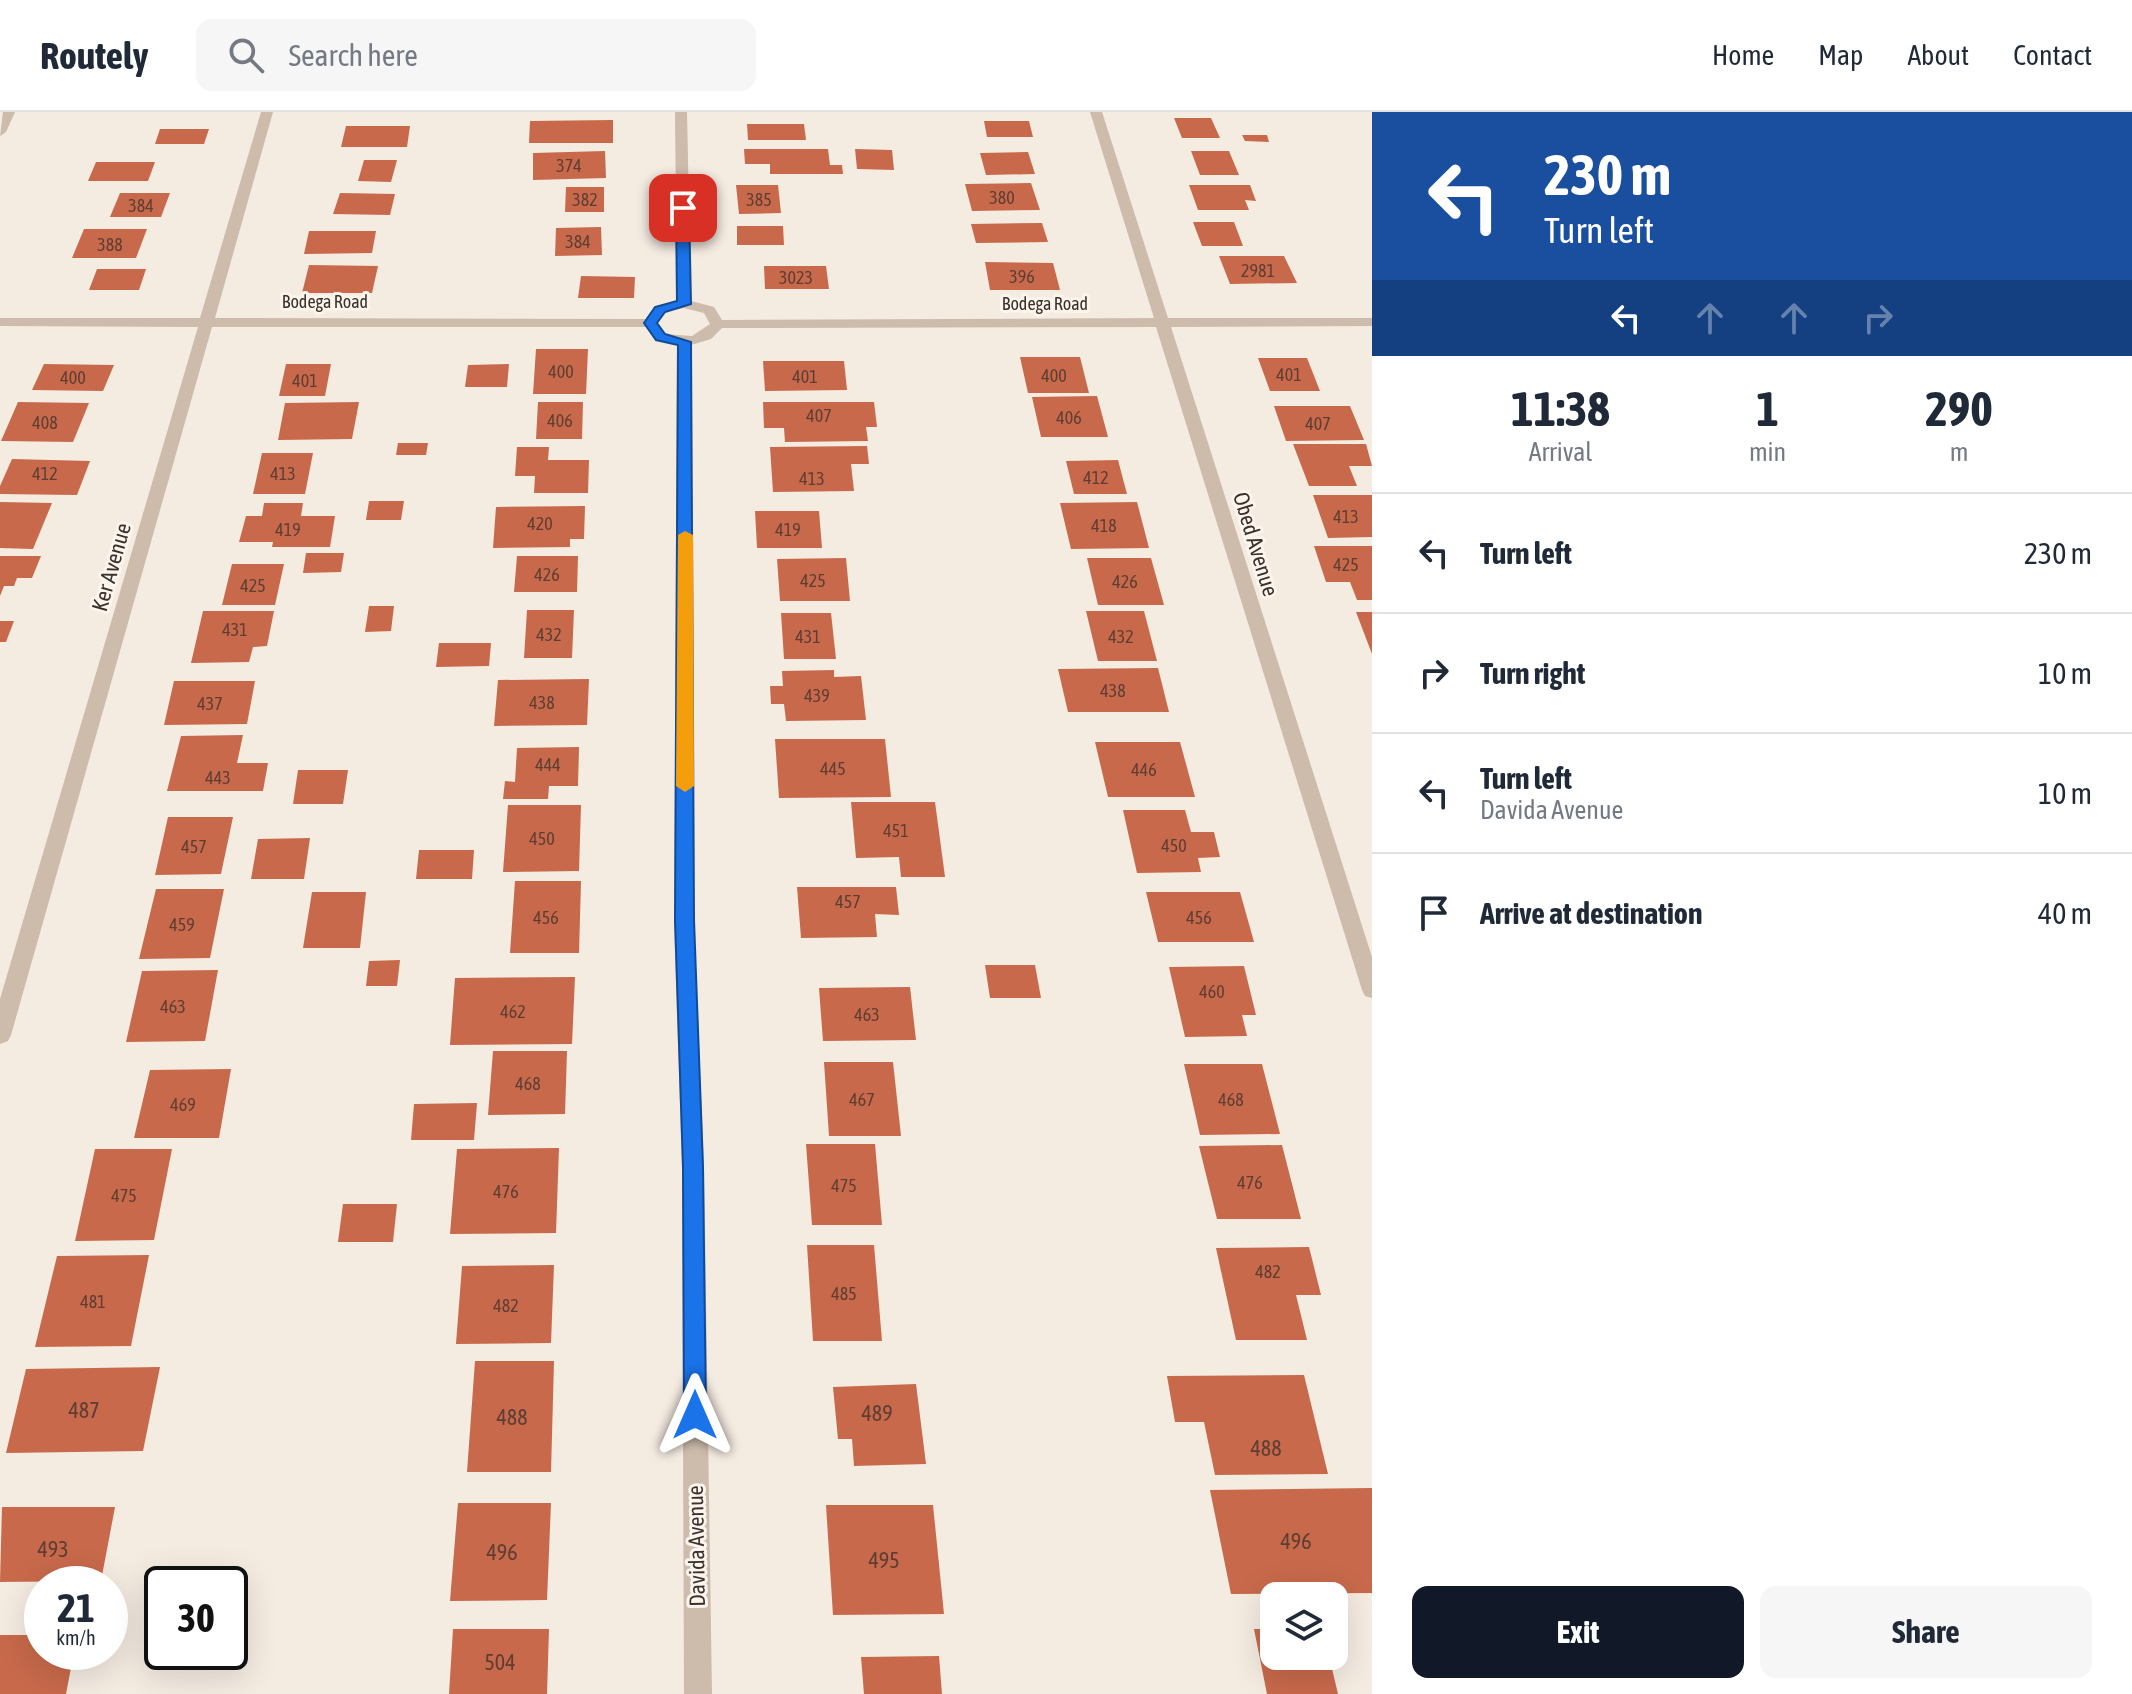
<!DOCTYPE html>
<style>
body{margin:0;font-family:"Asap Condensed",sans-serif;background:#f6f6f7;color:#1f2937;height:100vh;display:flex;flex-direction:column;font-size:30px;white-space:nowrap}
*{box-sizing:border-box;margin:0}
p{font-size:26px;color:#747a83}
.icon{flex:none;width:44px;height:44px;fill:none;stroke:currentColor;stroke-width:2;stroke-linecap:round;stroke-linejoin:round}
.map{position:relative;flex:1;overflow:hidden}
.sheet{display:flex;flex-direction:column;background:#fff;width:760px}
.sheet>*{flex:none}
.top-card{background:#1a4fa0;color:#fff;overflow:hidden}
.controls{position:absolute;left:1260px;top:1470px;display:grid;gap:16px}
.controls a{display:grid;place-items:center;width:88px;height:88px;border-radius:16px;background:#fff;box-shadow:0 8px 32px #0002;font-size:40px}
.speed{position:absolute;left:24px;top:1454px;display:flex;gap:16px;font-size:40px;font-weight:700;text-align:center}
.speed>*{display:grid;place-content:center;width:104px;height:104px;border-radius:50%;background:#fff;box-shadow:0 8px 32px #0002;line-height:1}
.speed small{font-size:20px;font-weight:400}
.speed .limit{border:4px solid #111;border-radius:12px;background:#fff;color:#111}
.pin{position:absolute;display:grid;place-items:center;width:68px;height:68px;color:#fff;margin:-34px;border-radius:16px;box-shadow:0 4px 12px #0006}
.me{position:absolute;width:88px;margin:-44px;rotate:0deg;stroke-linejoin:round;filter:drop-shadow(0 0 6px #0008)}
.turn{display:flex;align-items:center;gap:28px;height:168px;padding:0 40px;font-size:36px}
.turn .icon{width:104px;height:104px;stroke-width:2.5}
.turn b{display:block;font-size:56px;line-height:68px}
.lanes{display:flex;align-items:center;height:76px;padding:0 40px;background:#0003;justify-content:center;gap:40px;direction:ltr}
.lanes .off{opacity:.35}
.eta{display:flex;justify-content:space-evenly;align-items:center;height:136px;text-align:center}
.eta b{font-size:48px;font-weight:700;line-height:56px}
.cta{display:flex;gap:16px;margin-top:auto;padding:16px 40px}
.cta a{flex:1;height:92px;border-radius:16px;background:#111827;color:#fff;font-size:32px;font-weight:700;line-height:92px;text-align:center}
.cta a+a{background:#f6f6f7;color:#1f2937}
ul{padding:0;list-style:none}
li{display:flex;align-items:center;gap:24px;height:120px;padding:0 40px;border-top:2px solid #e0e1e3}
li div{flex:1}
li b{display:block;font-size:30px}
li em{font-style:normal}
header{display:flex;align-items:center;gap:48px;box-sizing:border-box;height:112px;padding:0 40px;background:#fff;border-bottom:2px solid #e0e1e3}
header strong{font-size:38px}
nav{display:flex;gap:44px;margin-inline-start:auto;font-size:28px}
.search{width:560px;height:72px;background:#f6f6f7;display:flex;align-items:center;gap:20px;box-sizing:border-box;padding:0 28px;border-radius:16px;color:#747a83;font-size:30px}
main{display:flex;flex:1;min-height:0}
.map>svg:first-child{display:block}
.building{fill:#c8694b}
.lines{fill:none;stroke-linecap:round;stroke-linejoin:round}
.minor{fill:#cdbbac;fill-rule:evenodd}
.route{fill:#1a73e8;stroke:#114b97;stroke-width:2}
.slow{fill:#f59e0b}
.labels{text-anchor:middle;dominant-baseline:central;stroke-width:6;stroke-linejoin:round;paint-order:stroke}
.number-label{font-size:18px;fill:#5e3e33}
.far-street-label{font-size:18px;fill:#3b302b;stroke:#fbf5ee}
.street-label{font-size:22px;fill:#3b302b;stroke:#fbf5ee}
.near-number-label{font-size:22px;fill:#5e3e33}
</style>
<header>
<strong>Routely</strong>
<div class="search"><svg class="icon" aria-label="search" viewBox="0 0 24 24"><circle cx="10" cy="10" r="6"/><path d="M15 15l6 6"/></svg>Search here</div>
<nav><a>Home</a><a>Map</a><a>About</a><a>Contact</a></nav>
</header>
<main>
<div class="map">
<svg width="1372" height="1582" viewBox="0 0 1372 1582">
<rect width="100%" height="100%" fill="#f4ebe1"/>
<path class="building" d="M1174 6H1211L1220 26H1182Z
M613 8V31H529L530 9Z
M984 9H1029L1033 25H987Z
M747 12H804L806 28H748Z
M346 14H410L407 35H341Z
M160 17H209L204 32H155Z
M1242 23H1267L1269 30 1245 29Z
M744 37H828L830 53H842L843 62H770V52H745Z
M855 37 892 38 894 58 857 57Z
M605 39 606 66 533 68V41Z
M1191 39H1229L1239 63H1200Z
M1028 40 1035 62 986 63 980 41Z
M364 48H397L391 70 358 69Z
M96 50H155L148 69H88Z
M1031 71 1040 98 972 99 965 72Z
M736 73H778L781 101 739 102Z
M1189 73H1250L1256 89 1245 88 1249 98H1198Z
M566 75H604V100H565Z
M120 81H170L161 105H110Z
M340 81 395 82 390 103 333 102Z
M1193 110H1234L1243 134H1202Z
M1042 111 1048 130 976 131 971 112Z
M737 114H783L784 133H737Z
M601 115 602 143 555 144 556 116Z
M84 117H147L136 146H72Z
M309 119H376L372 141 304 142Z
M1219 144H1284L1297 171 1230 172Z
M985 150 1053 151 1060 178H990Z
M309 153 378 154 372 181H302Z
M764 154H826L829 177H765Z
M97 157H146L139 178H89Z
M581 164 635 165 634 186H578Z
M536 237H588L586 282H533Z
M1020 245H1080L1089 281H1028Z
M1258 246H1307L1320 279H1270Z
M763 249H844L847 278 765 279Z
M44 252 114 253 103 279 32 278Z
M286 252H331L325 284H279Z
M509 252 507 275H465L468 253Z
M1097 284 1108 325H1041L1032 285Z
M18 290 89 291 73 330 1 329Z
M359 290 352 327 278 328 285 291Z
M538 290H583L582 327H536Z
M763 290H874L877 315H866L868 329 785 330 784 316H764Z
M1274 294H1350L1364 328 1286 329Z
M398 331H428L426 343H396Z
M1293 332H1366L1372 354H1349L1357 374H1309Z
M867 334 869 352H851L854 379 773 380 770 335Z
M517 335H549L548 348H589L588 381H534L535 364H515Z
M262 341H313L305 382H253Z
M12 347 90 349 77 383 0 382V374Z
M1118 348 1127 382H1074L1066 349Z
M1313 383H1372V425L1328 426Z
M369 389H404L401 408H366Z
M0 390 52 391 33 437 0 436Z
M1137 390 1149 436 1071 437 1060 391Z
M264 391H303L301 404H335L330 435H272L273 430H239L246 404H262Z
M585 394 584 427H570V435L493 436 496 395Z
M755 399H819L822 436H757Z
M1314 434H1372V488H1357L1350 470H1326Z
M306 441H344L341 460 303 461Z
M0 444H41L32 466H17L14 474H4L0 484Z
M517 444H578L577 480H514Z
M846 446 850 489H780L777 447Z
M1087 446H1151L1164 493H1098Z
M232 452H284L275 493H222Z
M369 494H394L391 519 365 520Z
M527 498H574L572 546H524Z
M203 499H274L267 534 253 535 249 550 191 551Z
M1086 499H1144L1157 549H1098Z
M1356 500H1372V542Z
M781 501H831L836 547H784Z
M0 509H14L6 530H0Z
M439 531H491L489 554 436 555Z
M1158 556 1169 600H1068L1058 557Z
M834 558V565L861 564 866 608 786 609 784 592H771L770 574H783L782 559Z
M589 567 587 613 494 614 498 568Z
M174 569H255L247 612 164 613Z
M243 623 237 651H268L263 679H167L181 624Z
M775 627H885L891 685 779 686Z
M1095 630H1180L1195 685H1108Z
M579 635 578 674H549L548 687H503L505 669 515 670 517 636Z
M298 658H348L343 692H293Z
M851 690H935L945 765H901L899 745 856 746Z
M508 693H581L579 759 503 760Z
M1123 698H1185L1191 720H1214L1220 745 1198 746 1201 760 1137 761Z
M168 705H233L221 762 155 763Z
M310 726 304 767H251L258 727Z
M419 738H474L472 767H416Z
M515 769H581L579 841H510Z
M797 775H896L899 803 875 802 877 825 801 826Z
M156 777H224L210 846 139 847Z
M312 780H366L360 836H303Z
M1146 780H1240L1254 830H1158Z
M400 848 397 874H366L369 849Z
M985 853H1035L1041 886H990Z
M1244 854 1256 903H1242L1247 924 1185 925 1169 855Z
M218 858 205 929 126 930 142 859Z
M575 865 572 932 450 933 455 866Z
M910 875 916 928 823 929 819 876Z
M493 939H567L565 1002 488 1003Z
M824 950H893L901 1024H829Z
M1184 952H1262L1280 1022 1200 1023Z
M231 957 219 1026H134L150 958Z
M477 991 474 1028H411L414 992Z
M806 1032H875L882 1113H812Z
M1282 1033 1301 1107H1217L1199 1034Z
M559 1036 556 1121 450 1122 457 1037Z
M95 1037H172L154 1128 75 1129Z
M343 1092H397L393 1130H338Z
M807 1133H874L882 1229H813Z
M1309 1135 1321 1183H1296L1307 1228H1236L1216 1136Z
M149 1143 131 1234 35 1235 57 1144Z
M554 1153 551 1231 456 1232 462 1154Z
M475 1249H554L551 1360H467Z
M160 1255 143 1339 6 1341 26 1257Z
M1304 1263 1328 1362 1215 1363 1204 1310H1175L1167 1264Z
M916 1272 926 1352 854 1354 852 1327H838L833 1275Z
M1372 1376V1481L1231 1482 1210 1378Z
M458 1391H551L547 1488 450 1489Z
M826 1393H933L944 1502 833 1503Z
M2 1395H115L101 1469 0 1470Z
M453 1517H549L547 1582H449Z
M1254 1517H1274V1544H1329L1338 1582H1267Z
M0 1523H42V1540H74L66 1582H0Z
M939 1544 942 1582H864L861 1545Z"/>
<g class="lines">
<path class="minor" d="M3 0H15L6 20 0 24Z
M261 0H273L215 206 646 207 655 194 677 189 675 0H687L691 189 714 195 722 208 1154 206 1090 0H1102L1168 206H1372V214L1171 215 1372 845V886L1365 884 1362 878 1156 215 722 216 711 227 691 233 694 808 704 1055 712 1582H684L682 1055 674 808 677 232 655 228 646 215H212L11 923 8 929 0 932V887L198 215 0 214V206H200ZM684 196 704 201 710 212 692 224 665 222 657 211 665 200Z"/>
</g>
<path class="route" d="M683 92 689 96 691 192 665 200 657 211 665 222 691 230 694 808 703 1055 706 1303 703 1310 695 1314 687 1310 684 1303 683 1055 675 808 678 233 656 228 644 211 655 195 677 189 676 96Z"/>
<path class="slow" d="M685 419 693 423 694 674 685 680 676 674 678 423Z"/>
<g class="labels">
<g class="number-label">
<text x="569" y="53">374</text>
<text x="1002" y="85">380</text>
<text x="585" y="87">382</text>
<text x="759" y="87">385</text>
<text x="141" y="93">384</text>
<text x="578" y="129">384</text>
<text x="110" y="132">388</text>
<text x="1258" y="158">2981</text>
<text x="1022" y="164">396</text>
<text x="796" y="165">3023</text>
<text x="561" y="259">400</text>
<text x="1289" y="262">401</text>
<text x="1054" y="263">400</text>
<text x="805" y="264">401</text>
<text x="73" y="265">400</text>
<text x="305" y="268">401</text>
<text x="819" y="303">407</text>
<text x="1069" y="305">406</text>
<text x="560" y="308">406</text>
<text x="45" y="310">408</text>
<text x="1318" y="311">407</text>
<text x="45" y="361">412</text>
<text x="283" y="361">413</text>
<text x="1096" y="365">412</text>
<text x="812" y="366">413</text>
<text x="1346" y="404">413</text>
<text x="540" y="411">420</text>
<text x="1104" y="413">418</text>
<text x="288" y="417">419</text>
<text x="788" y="417">419</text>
<text x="1346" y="452">425</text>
<text x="547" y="462">426</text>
<text x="813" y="468">425</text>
<text x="1125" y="469">426</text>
<text x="253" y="473">425</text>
<text x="235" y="517">431</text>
<text x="549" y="522">432</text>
<text x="808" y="524">431</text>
<text x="1121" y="524">432</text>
<text x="1113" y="578">438</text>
<text x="817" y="583">439</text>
<text x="542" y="590">438</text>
<text x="210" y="591">437</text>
<text x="548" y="652">444</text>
<text x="833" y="656">445</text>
<text x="1144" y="657">446</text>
<text x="218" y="665">443</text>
<text x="896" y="718">451</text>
<text x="542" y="726">450</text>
<text x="1174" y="733">450</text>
<text x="194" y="734">457</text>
<text x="848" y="789">457</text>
<text x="546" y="805">456</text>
<text x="1199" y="805">456</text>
<text x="182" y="812">459</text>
<text x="1212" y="879">460</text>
<text x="173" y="894">463</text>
<text x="513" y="899">462</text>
<text x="867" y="902">463</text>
<text x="528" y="971">468</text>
<text x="862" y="987">467</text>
<text x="1231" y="987">468</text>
<text x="183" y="992">469</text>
<text x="1250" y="1070">476</text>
<text x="844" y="1073">475</text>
<text x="506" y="1079">476</text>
<text x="124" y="1083">475</text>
<text x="1268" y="1159">482</text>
<text x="844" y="1181">485</text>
<text x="93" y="1189">481</text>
<text x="506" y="1193">482</text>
</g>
<g class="far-street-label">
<text x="325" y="189">Bodega Road</text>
<text x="1045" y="191">Bodega Road</text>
</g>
<g class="street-label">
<text transform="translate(1256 432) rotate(73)">Obed Avenue</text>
<text transform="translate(111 455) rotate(-74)">Ker Avenue</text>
<text transform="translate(696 1434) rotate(-91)">Davida Avenue</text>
</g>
<g class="near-number-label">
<text x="84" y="1298">487</text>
<text x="877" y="1301">489</text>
<text x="512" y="1305">488</text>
<text x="1266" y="1336">488</text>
<text x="1296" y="1429">496</text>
<text x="53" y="1437">493</text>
<text x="502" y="1440">496</text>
<text x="884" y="1448">495</text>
<text x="500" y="1550">504</text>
</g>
</g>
</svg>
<div class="controls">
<a><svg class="icon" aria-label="layers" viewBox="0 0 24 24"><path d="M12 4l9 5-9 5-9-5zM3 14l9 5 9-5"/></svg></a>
</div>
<div class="speed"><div>21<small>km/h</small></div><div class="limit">30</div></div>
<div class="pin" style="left:683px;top:96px;background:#d93025"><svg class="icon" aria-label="arrive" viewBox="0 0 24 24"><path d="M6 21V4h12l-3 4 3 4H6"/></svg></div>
<svg class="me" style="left:695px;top:1303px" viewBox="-20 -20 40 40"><path d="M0-17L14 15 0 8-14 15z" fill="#1a73e8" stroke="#fff" stroke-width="4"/></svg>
</div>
<section class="sheet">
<div class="top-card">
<div class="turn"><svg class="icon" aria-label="left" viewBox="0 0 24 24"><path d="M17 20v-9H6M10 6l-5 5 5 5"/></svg><div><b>230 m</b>Turn left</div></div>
<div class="lanes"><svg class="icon" aria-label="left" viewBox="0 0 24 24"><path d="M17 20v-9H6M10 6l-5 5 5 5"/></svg><svg class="icon off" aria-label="ahead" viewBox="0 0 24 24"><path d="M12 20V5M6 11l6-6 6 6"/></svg><svg class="icon off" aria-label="ahead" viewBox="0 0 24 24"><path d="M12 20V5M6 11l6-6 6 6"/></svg><svg class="icon off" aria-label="right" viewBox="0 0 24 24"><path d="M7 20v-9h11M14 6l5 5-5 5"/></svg></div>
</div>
<div class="eta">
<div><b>11:38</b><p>Arrival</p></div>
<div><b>1</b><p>min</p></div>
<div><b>290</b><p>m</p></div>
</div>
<ul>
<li><svg class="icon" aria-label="left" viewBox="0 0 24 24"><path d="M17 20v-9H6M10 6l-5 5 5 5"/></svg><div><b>Turn left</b></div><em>230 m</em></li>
<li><svg class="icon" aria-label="right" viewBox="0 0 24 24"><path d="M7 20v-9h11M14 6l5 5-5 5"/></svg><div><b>Turn right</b></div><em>10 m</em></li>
<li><svg class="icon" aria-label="left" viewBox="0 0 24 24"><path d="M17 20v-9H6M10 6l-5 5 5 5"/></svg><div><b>Turn left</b><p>Davida Avenue</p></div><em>10 m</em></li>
<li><svg class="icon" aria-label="arrive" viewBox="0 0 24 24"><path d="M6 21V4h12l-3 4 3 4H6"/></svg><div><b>Arrive at destination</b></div><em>40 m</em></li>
</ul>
<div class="cta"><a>Exit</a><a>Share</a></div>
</section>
</main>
